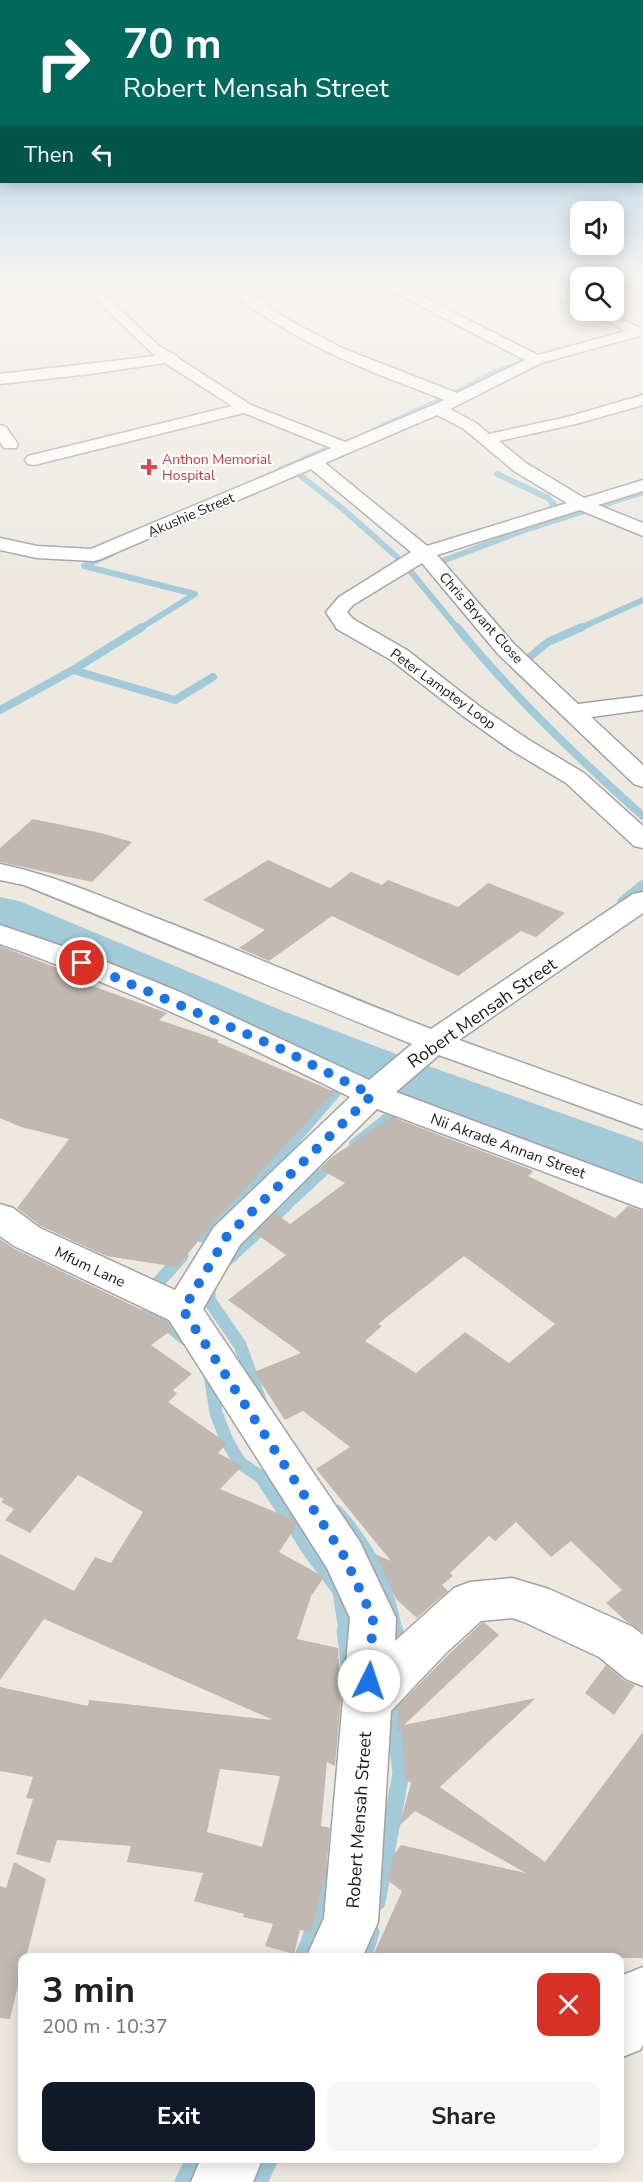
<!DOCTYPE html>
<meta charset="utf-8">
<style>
body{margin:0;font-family:"Nunito Sans",sans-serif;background:#f6f6f6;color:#222;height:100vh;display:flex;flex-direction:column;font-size:22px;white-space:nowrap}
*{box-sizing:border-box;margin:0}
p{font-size:20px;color:#767676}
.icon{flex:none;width:33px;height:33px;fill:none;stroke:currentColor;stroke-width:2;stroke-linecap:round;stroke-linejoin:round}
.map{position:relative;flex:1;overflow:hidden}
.panel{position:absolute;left:18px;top:1953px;width:606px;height:210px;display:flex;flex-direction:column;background:#fff;border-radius:12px;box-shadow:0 3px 15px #0003}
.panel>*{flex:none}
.banner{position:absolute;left:0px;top:0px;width:644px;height:183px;box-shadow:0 3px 15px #0003;background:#00695c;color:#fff;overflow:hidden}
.tools{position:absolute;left:570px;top:201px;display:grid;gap:12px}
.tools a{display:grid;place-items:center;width:54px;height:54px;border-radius:12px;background:#fff;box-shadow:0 3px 15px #0003;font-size:30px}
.pin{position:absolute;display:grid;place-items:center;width:51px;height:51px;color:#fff;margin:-26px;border:3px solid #fff;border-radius:50%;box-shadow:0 2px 6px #0007}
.me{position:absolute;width:66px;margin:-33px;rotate:4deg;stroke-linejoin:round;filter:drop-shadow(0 0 4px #0008)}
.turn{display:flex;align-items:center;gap:21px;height:126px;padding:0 24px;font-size:27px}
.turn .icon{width:78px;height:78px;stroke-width:2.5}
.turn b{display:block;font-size:42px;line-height:51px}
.then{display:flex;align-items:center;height:57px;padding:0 24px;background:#0003;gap:12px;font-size:22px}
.round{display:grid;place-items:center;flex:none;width:63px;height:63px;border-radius:12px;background:#f6f6f6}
.headline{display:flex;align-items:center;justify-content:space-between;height:102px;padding:0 24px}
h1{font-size:36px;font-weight:700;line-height:45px}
.primary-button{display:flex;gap:12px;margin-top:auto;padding:12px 24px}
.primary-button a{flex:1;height:69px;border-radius:12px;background:#111827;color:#fff;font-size:24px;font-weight:700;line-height:69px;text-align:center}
.primary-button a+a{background:#f6f6f6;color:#222}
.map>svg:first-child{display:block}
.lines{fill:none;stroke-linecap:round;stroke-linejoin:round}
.stream-far5{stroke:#a2cad9;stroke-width:4.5}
.stream-far4{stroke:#a2cad9;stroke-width:6}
.stream-far3{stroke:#a2cad9;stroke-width:8}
.stream-far2{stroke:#a2cad9;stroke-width:10}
.stream-far1{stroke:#a2cad9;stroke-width:13}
.stream{stroke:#a2cad9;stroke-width:17}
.river{fill:#a2cad9;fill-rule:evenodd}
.building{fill:#c1b8b1;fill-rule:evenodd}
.minor-casing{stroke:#a2a2a2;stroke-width:3}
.minor{fill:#fff;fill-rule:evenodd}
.route{stroke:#1a73e8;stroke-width:10;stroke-dasharray:0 18}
.health-dot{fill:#e0444e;stroke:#fff;stroke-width:2}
.labels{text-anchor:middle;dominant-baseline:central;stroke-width:4.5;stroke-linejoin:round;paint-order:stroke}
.far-health-label{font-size:14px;fill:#be3a42;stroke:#fff;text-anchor:start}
.far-street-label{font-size:14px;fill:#1b1b1b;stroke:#fff}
.street-label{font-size:15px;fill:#1b1b1b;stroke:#fff}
.near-street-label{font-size:18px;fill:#1b1b1b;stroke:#fff}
</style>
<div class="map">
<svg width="643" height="2182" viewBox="0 0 643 2182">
<rect width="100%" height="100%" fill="#ede9e1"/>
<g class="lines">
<path class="stream-far5" d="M456 392 492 373 527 360
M373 430 441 399"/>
<path class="stream-far4" d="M280 470 326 450
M497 474 548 498 555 506 544 513
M301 476 343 509 397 557
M111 554 84 566 195 594 139 629
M432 565 522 531 643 492
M406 566 458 629
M578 629 643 600"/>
<path class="stream-far3" d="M457 627C513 696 577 757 643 816
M521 664 548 642 582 627
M73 670 142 627
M0 710 73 670 175 700 213 677"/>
<path class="stream-far2" d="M622 902 643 885
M354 1144 410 1100 398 1077
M229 1208 284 1153 345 1082 316 1044
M284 1208 334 1162"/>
<path class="stream-far1" d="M201 1236 231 1206
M182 1256 157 1284 146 1301 150 1311 188 1341
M228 1259 285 1206
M209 1286V1300L240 1345 261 1403
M210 1374 216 1413 227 1441 240 1463 261 1477 311 1554 339 1591 345 1632
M336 1511C369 1546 388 1585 396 1632"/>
<path class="stream" d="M345 1631 349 1662
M395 1631 397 1653
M377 1902 401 1773 396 1731V1692
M302 1958 309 1943 330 1873
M363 1958 371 1932
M183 2182 195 2158
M259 2182 270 2158"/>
<path class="river" d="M0 897 19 901 283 1011 420 1063 643 1142V1189L619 1182 376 1091 241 1037 0 933Z"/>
</g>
<path class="building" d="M33 819 101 833 132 842 92 882 0 862V848Z
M268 860 330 888 351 872 382 885 388 880 458 907 488 883 565 913 536 937 521 931 458 976 332 916 269 961 239 948 265 930 203 900Z
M0 946 94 982 90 985 167 1013 159 1020 219 1040 217 1042 335 1092 212 1224 177 1267 106 1256 41 1226 17 1208 69 1139 21 1127 0 1118Z
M392 1117 529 1169 533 1171 528 1176 615 1218 628 1206 643 1211V1632L627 1622 606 1603 622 1590 571 1541 551 1557 516 1522 495 1541 489 1536 450 1573 453 1576 442 1585 448 1591 417 1618 396 1599 375 1554 391 1561 316 1469 350 1447 303 1411 285 1420 254 1372 301 1353 228 1300 286 1255 255 1233 275 1213 290 1224 345 1183 320 1169 332 1157ZM464 1256 555 1324 509 1363 465 1332 416 1373 365 1341 382 1326 378 1324Z
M0 1239 13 1248 167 1322 172 1330 151 1345 192 1374 173 1390 177 1394 168 1402 227 1443 218 1453 242 1466 220 1489 294 1520 297 1525 279 1552 324 1577 311 1596 297 1639 338 1648 341 1699 335 1766 327 1762 321 1826 330 1828 326 1874 311 1932 300 1930 294 1954 265 1946 273 1924 243 1917 244 1914 194 1901 203 1873 127 1862 131 1846 57 1840 50 1863 16 1854 33 1799 26 1798 33 1777 0 1771V1687L88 1706 89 1700 273 1720 44 1619 0 1680V1554L74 1591 95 1557 111 1563 143 1512 78 1475 30 1533 5 1520 14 1509 1 1502 4 1499 0 1497ZM220 1769 280 1776 262 1847 207 1832Z
M482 1623H485L499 1635 404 1725 536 1698 440 1787 545 1862 643 1732V1958H372L402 1891 387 1880 393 1856 401 1845 526 1873 415 1811 399 1826 411 1783 405 1779 402 1728 396 1733 399 1705 448 1655Z
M606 1665 625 1681 635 1685 614 1715 585 1693Z
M14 1862 46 1879 26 1958H22V1969L10 2019 0 2018V1886L6 1888Z"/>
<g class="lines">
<g class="minor-casing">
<path id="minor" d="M80 284H93L160 347 176 355 178 358 251 405 345 442 445 400C381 376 317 352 260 313 248 305 232 295 225 284H238L287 319 344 349 457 393 525 360 384 287 382 284H397L538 355 626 331 585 310H603L640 328 643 327V335L541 363 450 409 476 423 489 434 567 417 643 395V405L576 424 499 441 526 463 584 498 643 480V491L598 505 643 523V536L580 510 437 555 514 644 578 704 643 696V710L591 717 643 765V787L634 784 498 654 422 563 353 605 347 612 353 619 407 650 479 706 529 740 584 773 643 826V848L634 846 566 783 511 750 463 716 391 660 337 629 326 612 339 597 411 552 311 469 101 559 94 561 37 558 0 550V538L37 546 91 549 331 448 244 413 34 465 28 464 25 460 28 456 232 406 165 363 90 374 0 384V374L155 356ZM437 415 464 429 514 471 567 503 427 546 325 463Z
M535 284H550L580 300V309Z
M0 425 6 427 18 444 16 448H4L0 442Z
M0 864C53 875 101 896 151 916 245 952 337 993 431 1029L633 894 643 892V913L459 1040 643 1106V1129L439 1055 396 1092 643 1184V1209L377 1109 240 1245 203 1309 360 1542 396 1618 395 1641 454 1588 470 1582 512 1578 549 1589 633 1627 643 1635V1686L626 1679 599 1657 524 1622 512 1618 481 1621 446 1653 391 1711 378 1922 362 1958H306L324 1918 350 1618 327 1568 169 1320 14 1246 0 1236V1204L13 1208 40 1228 175 1290 214 1227 350 1097C236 1040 121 986 0 944V925L94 957 180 992 369 1080 412 1044C282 992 154 937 24 885L0 880Z
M643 1967V2045L640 2050 620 2058V1981L623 1975Z
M201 2158H263L253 2182H191Z"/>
</g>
<use href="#minor" class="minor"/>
</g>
<linearGradient id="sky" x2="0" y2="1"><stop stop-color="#8cbde2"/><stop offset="0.48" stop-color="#f7f5f2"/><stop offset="1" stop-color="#f7f5f2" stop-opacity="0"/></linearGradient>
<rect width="643" height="589" fill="url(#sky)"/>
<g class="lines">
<path class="route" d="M82 963 279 1048 372 1095 227 1236 183 1310 344 1556 373 1618 369 1681"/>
</g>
<path class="health-dot" d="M146 458h6v6h6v6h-6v6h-6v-6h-6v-6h6z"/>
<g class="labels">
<g class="far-health-label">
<text x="162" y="459">Anthon Memorial<tspan x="162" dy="16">Hospital</tspan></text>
</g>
<g class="far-street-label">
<text transform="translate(191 515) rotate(-23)">Akushie Street</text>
<text transform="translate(481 618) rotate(48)">Chris Bryant Close</text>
<text transform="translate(443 689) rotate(36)">Peter Lamptey Loop</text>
</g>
<g class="street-label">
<text transform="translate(508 1146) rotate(20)">Nii Akrade Annan Street</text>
<text transform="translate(90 1267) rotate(25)">Mfum Lane</text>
</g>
<g class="near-street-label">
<text transform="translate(482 1013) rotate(-35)">Robert Mensah Street</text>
<text transform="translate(359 1820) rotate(-86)">Robert Mensah Street</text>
</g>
</g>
</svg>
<div class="tools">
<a><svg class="icon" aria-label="sound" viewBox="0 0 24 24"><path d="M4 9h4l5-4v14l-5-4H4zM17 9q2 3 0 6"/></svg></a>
<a><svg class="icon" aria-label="search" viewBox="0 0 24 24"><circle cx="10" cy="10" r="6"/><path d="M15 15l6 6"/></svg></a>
</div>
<div class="pin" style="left:82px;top:963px;background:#d93025"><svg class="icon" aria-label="arrive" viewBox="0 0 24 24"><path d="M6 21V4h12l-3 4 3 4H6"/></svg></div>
<svg class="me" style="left:369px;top:1681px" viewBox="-20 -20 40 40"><circle r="19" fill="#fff"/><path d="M0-13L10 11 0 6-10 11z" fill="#1a73e8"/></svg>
<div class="banner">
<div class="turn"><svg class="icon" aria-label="right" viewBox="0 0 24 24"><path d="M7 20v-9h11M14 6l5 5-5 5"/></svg><div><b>70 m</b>Robert Mensah Street</div></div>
<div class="then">Then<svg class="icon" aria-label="left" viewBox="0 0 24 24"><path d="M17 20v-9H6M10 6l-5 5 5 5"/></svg></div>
</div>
<section class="panel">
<div class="headline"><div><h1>3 min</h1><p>200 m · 10:37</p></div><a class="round" style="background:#d93025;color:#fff"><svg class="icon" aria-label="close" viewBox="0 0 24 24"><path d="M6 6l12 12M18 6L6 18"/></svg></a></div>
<div class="primary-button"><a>Exit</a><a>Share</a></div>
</section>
</div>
